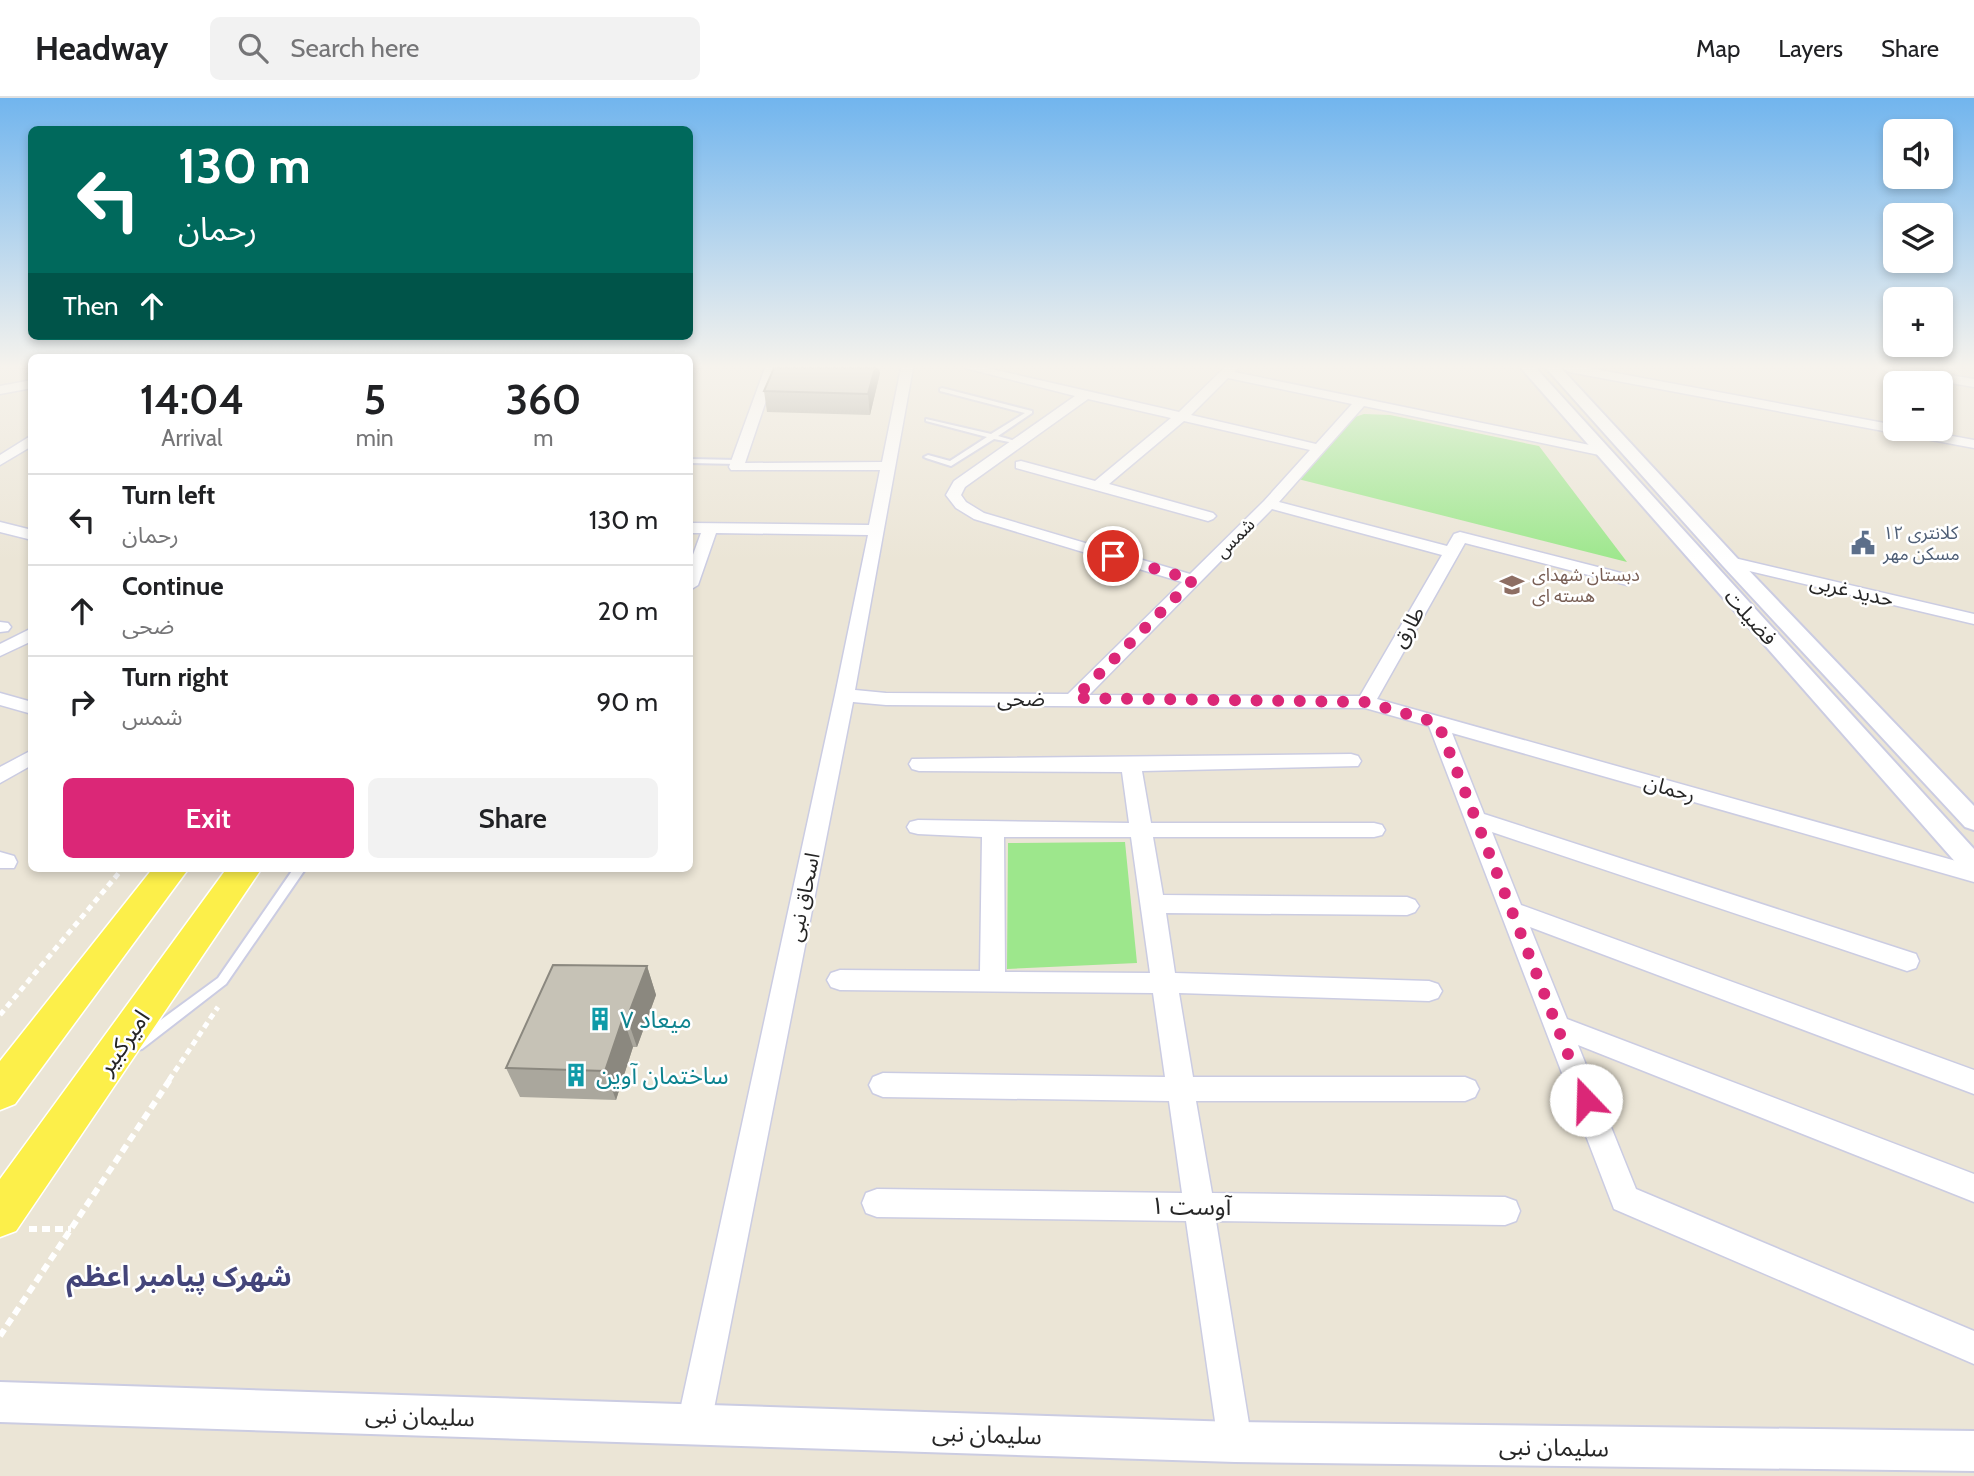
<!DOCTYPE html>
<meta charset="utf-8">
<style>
body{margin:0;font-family:Cabin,"Noto Sans Arabic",sans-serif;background:#f2f2f2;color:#202124;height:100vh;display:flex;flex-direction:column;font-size:26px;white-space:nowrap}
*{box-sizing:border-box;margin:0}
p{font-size:23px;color:#757577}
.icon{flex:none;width:38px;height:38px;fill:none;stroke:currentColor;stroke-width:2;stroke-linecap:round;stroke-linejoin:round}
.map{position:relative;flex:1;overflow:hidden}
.sheet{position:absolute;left:28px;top:256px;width:665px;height:518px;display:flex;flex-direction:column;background:#fff;border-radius:10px;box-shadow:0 4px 10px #0003}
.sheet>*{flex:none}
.top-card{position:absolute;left:28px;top:28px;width:665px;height:214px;border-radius:10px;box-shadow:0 4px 10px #0003;background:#00695c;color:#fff;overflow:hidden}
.controls{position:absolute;left:1883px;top:21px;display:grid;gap:14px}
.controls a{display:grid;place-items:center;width:70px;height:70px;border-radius:10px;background:#fff;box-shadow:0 4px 10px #0003;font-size:35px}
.pin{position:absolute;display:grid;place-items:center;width:60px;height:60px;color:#fff;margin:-30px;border:4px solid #fff;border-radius:50%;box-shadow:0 2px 7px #0007}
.me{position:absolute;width:77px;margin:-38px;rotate:339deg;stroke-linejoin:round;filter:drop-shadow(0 0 5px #0008)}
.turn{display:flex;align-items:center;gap:24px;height:147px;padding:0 35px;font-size:32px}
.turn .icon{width:91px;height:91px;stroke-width:2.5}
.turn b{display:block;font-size:49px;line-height:60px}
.then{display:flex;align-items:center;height:66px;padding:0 35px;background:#0003;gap:14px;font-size:26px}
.eta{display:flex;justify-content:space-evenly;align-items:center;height:119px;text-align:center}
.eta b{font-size:42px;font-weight:600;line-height:49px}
.cta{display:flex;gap:14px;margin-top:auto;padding:14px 35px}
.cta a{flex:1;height:80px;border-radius:10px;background:#db2777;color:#fff;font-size:28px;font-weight:600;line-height:80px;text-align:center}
.cta a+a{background:#f2f2f2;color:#202124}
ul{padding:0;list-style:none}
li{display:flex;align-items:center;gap:21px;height:91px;padding:0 35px;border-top:2px solid #e0e0e0}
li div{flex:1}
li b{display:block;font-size:26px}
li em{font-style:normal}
header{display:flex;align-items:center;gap:42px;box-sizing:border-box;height:98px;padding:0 35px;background:#fff;border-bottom:2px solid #e0e0e0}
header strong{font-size:33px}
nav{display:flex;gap:38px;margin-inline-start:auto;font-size:24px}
.search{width:490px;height:63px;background:#f2f2f2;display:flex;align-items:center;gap:18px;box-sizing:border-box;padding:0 24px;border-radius:10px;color:#757577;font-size:26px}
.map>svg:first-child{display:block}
.green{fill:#9de78c}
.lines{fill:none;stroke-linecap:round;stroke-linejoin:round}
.service-casing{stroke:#cbcce2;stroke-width:4}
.minor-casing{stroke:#cbcce2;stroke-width:3}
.tertiary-casing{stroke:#cbcce2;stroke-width:4}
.primary-casing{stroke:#fff;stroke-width:3}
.path-far1{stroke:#fff;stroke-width:5;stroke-dasharray:6 4.5;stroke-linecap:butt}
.path{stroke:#fff;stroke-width:6;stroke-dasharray:8 5;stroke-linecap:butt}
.service{fill:#fff;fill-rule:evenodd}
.minor{fill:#fff;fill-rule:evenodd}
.tertiary{fill:#fff;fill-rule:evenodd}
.primary{fill:#fcef4a;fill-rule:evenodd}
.wall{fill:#aaa79d}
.shaded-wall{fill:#8b887f}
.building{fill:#c6c2b6;stroke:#8b887f;stroke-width:2}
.route{stroke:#db2777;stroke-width:12;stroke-dasharray:0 21.6}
.labels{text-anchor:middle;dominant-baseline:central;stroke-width:5;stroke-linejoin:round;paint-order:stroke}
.far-service-label{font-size:18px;fill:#4e5e75;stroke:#fff;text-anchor:start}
.far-street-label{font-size:18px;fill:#262626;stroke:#fff}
.far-education-label{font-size:18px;fill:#785e54;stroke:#fff;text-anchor:start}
.street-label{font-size:21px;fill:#262626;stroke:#fff}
.near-culture-label{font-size:24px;fill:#0d838f;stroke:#fff;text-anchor:start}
.near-street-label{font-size:24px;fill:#262626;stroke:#fff}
.near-neighbourhood-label{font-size:28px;font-weight:bold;fill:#44457a;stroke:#fff}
</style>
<header>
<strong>Headway</strong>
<div class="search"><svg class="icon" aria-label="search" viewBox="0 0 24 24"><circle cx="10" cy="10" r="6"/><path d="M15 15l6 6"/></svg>Search here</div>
<nav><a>Map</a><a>Layers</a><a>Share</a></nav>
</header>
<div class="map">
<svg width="1974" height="1378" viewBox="0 0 1974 1378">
<rect width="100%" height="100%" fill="#ebe5d6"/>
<path class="green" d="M1364 316 1390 317 1539 348 1627 464 1298 381 1355 319Z
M1125 744 1137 865 1007 871 1008 745Z"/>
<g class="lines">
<g class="service-casing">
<path id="service" d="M942 290 1032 313V315L998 338 1019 344V346L994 341 951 368 926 360 924 359 928 357 950 363 987 339 926 323V321L991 336 1025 315 940 293V291Z
M690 361 738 362 742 364 738 366 690 365Z
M294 770H306L226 886 142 951 137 952 132 951 130 947 132 943 218 880Z"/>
</g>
<g class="minor-casing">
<path id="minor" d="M765 270H777L745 365 882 364 901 270H913L855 592 886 595 1068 596 1182 484 974 421 956 410 946 397 954 383 1075 298 965 270H987L1179 314 1224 270H1237L1234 274 1609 351V357L1604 358 1364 308 1279 404 1447 448 1454 436 1460 434 1633 478 1635 482 1627 487 1465 445 1377 601 1974 768V784L1452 635 1484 716 1916 856 1919 863 1916 870 1907 873 1492 734 1521 807 1974 972V996L1530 829 1567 921 1974 1076V1104L1578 947 1636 1091 1974 1233V1266L1614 1111 1429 628 1365 610 886 607 853 604 711 1326 706 1338 694 1343 682 1338 677 1326 835 597 868 437 716 435 698 487 690 492V465L701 435H690V425L869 427 880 372H731L729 369ZM1228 280 1352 306 1316 346 1191 317ZM1088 301 1171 320 1095 383 1021 363 1016 364V370L1208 423 1213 421 1216 418 1213 415 1109 386 1184 323 1310 352 1264 403 1190 476 984 415 966 404 961 397 965 389ZM1272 411 1442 457 1360 598 1089 597Z
M1563 270H1589L1895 327V331H1914L1974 342V350L1569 274Z
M1881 270H1909L1974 281V289L1887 274Z
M32 282V290L0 296V288Z
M32 337V348L0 367V357Z
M0 424 32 432V442L0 434Z
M1730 459 1974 516V526L1724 467 1722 464 1724 461Z
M0 524 8 525 11 529 8 533 0 534Z
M32 530V543L0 558V546Z
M0 595 32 604V616L0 607Z
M32 652V667L0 685V669Z
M1351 656 1358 658 1361 663 1358 668 1142 673 1151 725H1374L1382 727 1385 732 1382 737 1374 739H1153L1163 797 1407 799 1415 802 1419 808 1415 814 1407 817 1166 815 1175 875 1429 883 1438 886 1442 893 1438 900 1429 903 1179 895 1193 979H1465L1475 983 1479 991 1475 999 1465 1003H1196L1212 1095 1505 1099 1516 1103 1520 1113 1516 1123 1505 1127 1216 1123 1252 1344 1247 1356 1235 1361 1223 1356 1218 1344 1186 1123 877 1119 866 1115 862 1105 866 1095 877 1091 1182 1095 1169 1003 883 999 873 995 869 987 873 979 883 975 1165 979 1153 895 840 892 831 889 827 882 831 875 840 872 980 873 982 739 918 736 910 734 907 729 910 724 918 722 1129 725 1122 674 919 673 912 671 909 666 912 661ZM1004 739H1131L1150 875 1005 874Z
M0 754 14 758 17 764 14 770H0Z"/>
</g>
<g class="tertiary-casing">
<path id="tertiary" d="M1521 270H1536L1974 751V777L1965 775Z
M1546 270H1561L1737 460 1974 708V732L1965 729 1723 468Z
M0 1284 1235 1324 1974 1333V1373L1235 1364 0 1324Z"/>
</g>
<g class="primary-casing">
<path id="primary" d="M153 770H189L15 1006 0 1012V963Z
M227 770H262L16 1133 0 1139V1081Z"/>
</g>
<path class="path-far1" d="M0 917 123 770
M169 982 218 909"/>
<path class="path" d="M29 1131H71
M0 1238 171 980"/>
<use href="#service" class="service"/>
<use href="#minor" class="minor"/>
<use href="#tertiary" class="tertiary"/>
<use href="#primary" class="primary"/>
</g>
<path class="wall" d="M880 275 870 317 767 314 764 293Z
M647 868 656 897 637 949H633L616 1002 520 999 506 970Z"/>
<path class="shaded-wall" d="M875 270H879L880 275 870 317 868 296Z
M647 868 656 897 637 949 627 920Z
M623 920 633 949 616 1002 605 973Z"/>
<path class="building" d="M774 270H875L868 296 764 293Z
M553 867 647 868 627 920H623L605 973 506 970Z"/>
<linearGradient id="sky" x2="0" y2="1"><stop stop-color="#71b5ee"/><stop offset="0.58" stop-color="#f6f3ed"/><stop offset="1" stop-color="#f6f3ed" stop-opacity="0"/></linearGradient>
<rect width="1974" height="463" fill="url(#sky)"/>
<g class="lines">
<path class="route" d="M1113 458 1193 482 1075 600 1366 604 1438 625 1586 1002"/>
</g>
<defs>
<g id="civic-bare" transform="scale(1.89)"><path d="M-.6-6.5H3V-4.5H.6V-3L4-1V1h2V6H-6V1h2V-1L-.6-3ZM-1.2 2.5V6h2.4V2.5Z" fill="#5c6f8a" stroke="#fff" stroke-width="2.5" paint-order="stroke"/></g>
<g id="school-bare" transform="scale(1.89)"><path d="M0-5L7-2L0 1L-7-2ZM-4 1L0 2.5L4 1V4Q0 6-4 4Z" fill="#8d6e63" stroke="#fff" stroke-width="2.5" paint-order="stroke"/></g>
<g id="building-bare" transform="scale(1.89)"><path d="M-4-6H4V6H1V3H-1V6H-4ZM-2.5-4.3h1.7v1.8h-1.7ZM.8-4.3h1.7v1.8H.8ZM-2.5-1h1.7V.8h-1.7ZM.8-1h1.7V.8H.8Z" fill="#0f9aa8" stroke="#fff" stroke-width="2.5" paint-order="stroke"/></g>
</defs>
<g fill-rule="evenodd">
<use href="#civic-bare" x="1863" y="445"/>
<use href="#school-bare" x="1512" y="487"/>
<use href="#building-bare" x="600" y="921"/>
<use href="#building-bare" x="576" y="977"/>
</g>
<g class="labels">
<g class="far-service-label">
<text x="1883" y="435">کلانتری ۱۲<tspan x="1883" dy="21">مسکن مهر</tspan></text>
</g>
<g class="far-street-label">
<text transform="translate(1235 440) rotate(-45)">شمس</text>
</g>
<g class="far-education-label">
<text x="1532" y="477">دبستان شهدای<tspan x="1532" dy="21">هسته ای</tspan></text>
</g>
<g class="street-label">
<text transform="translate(1852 492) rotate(13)">حدید غربی</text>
<text transform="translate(1751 519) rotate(48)">فضیلت</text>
<text transform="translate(1408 529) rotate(-61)">طارق</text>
<text x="1021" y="600">ضحی</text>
<text transform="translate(1670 690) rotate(16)">رحمان</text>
<text transform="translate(803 799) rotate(-78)">اسحاق نبی</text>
</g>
<g class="near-culture-label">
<text x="620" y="921">میعاد ۷</text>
<text x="596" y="977">ساختمان آوین</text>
</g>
<g class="near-street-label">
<text transform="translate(123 944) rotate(-55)">امیرکبیر</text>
<text transform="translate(1191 1108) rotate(1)">آوست ١</text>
<text transform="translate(420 1318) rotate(2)">سلیمان نبی</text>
<text transform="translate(987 1336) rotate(2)">سلیمان نبی</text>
<text transform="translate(1554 1349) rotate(1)">سلیمان نبی</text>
</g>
<g class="near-neighbourhood-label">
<text x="179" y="1178">شهرک پیامبر اعظم</text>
</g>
</g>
</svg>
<div class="controls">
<a><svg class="icon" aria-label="sound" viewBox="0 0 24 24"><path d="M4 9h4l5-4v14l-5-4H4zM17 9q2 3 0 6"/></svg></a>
<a><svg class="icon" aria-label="layers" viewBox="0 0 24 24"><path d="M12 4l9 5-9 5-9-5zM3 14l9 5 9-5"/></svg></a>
<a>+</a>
<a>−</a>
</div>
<div class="pin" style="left:1113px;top:458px;background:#d93025"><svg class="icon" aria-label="arrive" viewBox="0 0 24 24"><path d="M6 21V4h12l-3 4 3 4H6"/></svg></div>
<svg class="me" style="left:1586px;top:1002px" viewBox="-20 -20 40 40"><circle r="19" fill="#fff"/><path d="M0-13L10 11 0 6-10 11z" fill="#db2777"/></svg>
<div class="top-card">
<div class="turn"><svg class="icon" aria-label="left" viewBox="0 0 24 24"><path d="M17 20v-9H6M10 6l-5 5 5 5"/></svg><div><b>130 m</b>رحمان</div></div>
<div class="then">Then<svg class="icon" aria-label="ahead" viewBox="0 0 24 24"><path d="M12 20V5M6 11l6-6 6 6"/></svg></div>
</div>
<section class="sheet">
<div class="eta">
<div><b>14:04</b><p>Arrival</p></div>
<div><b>5</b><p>min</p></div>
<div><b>360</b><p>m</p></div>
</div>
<ul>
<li><svg class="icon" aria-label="left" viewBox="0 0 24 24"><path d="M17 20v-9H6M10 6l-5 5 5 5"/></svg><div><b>Turn left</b><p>رحمان</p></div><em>130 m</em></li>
<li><svg class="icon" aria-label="ahead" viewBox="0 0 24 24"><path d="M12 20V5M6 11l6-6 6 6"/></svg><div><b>Continue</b><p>ضحی</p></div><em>20 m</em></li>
<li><svg class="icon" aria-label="right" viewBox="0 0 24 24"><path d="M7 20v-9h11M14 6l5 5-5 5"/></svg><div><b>Turn right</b><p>شمس</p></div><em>90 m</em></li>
</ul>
<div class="cta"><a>Exit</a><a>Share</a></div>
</section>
</div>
